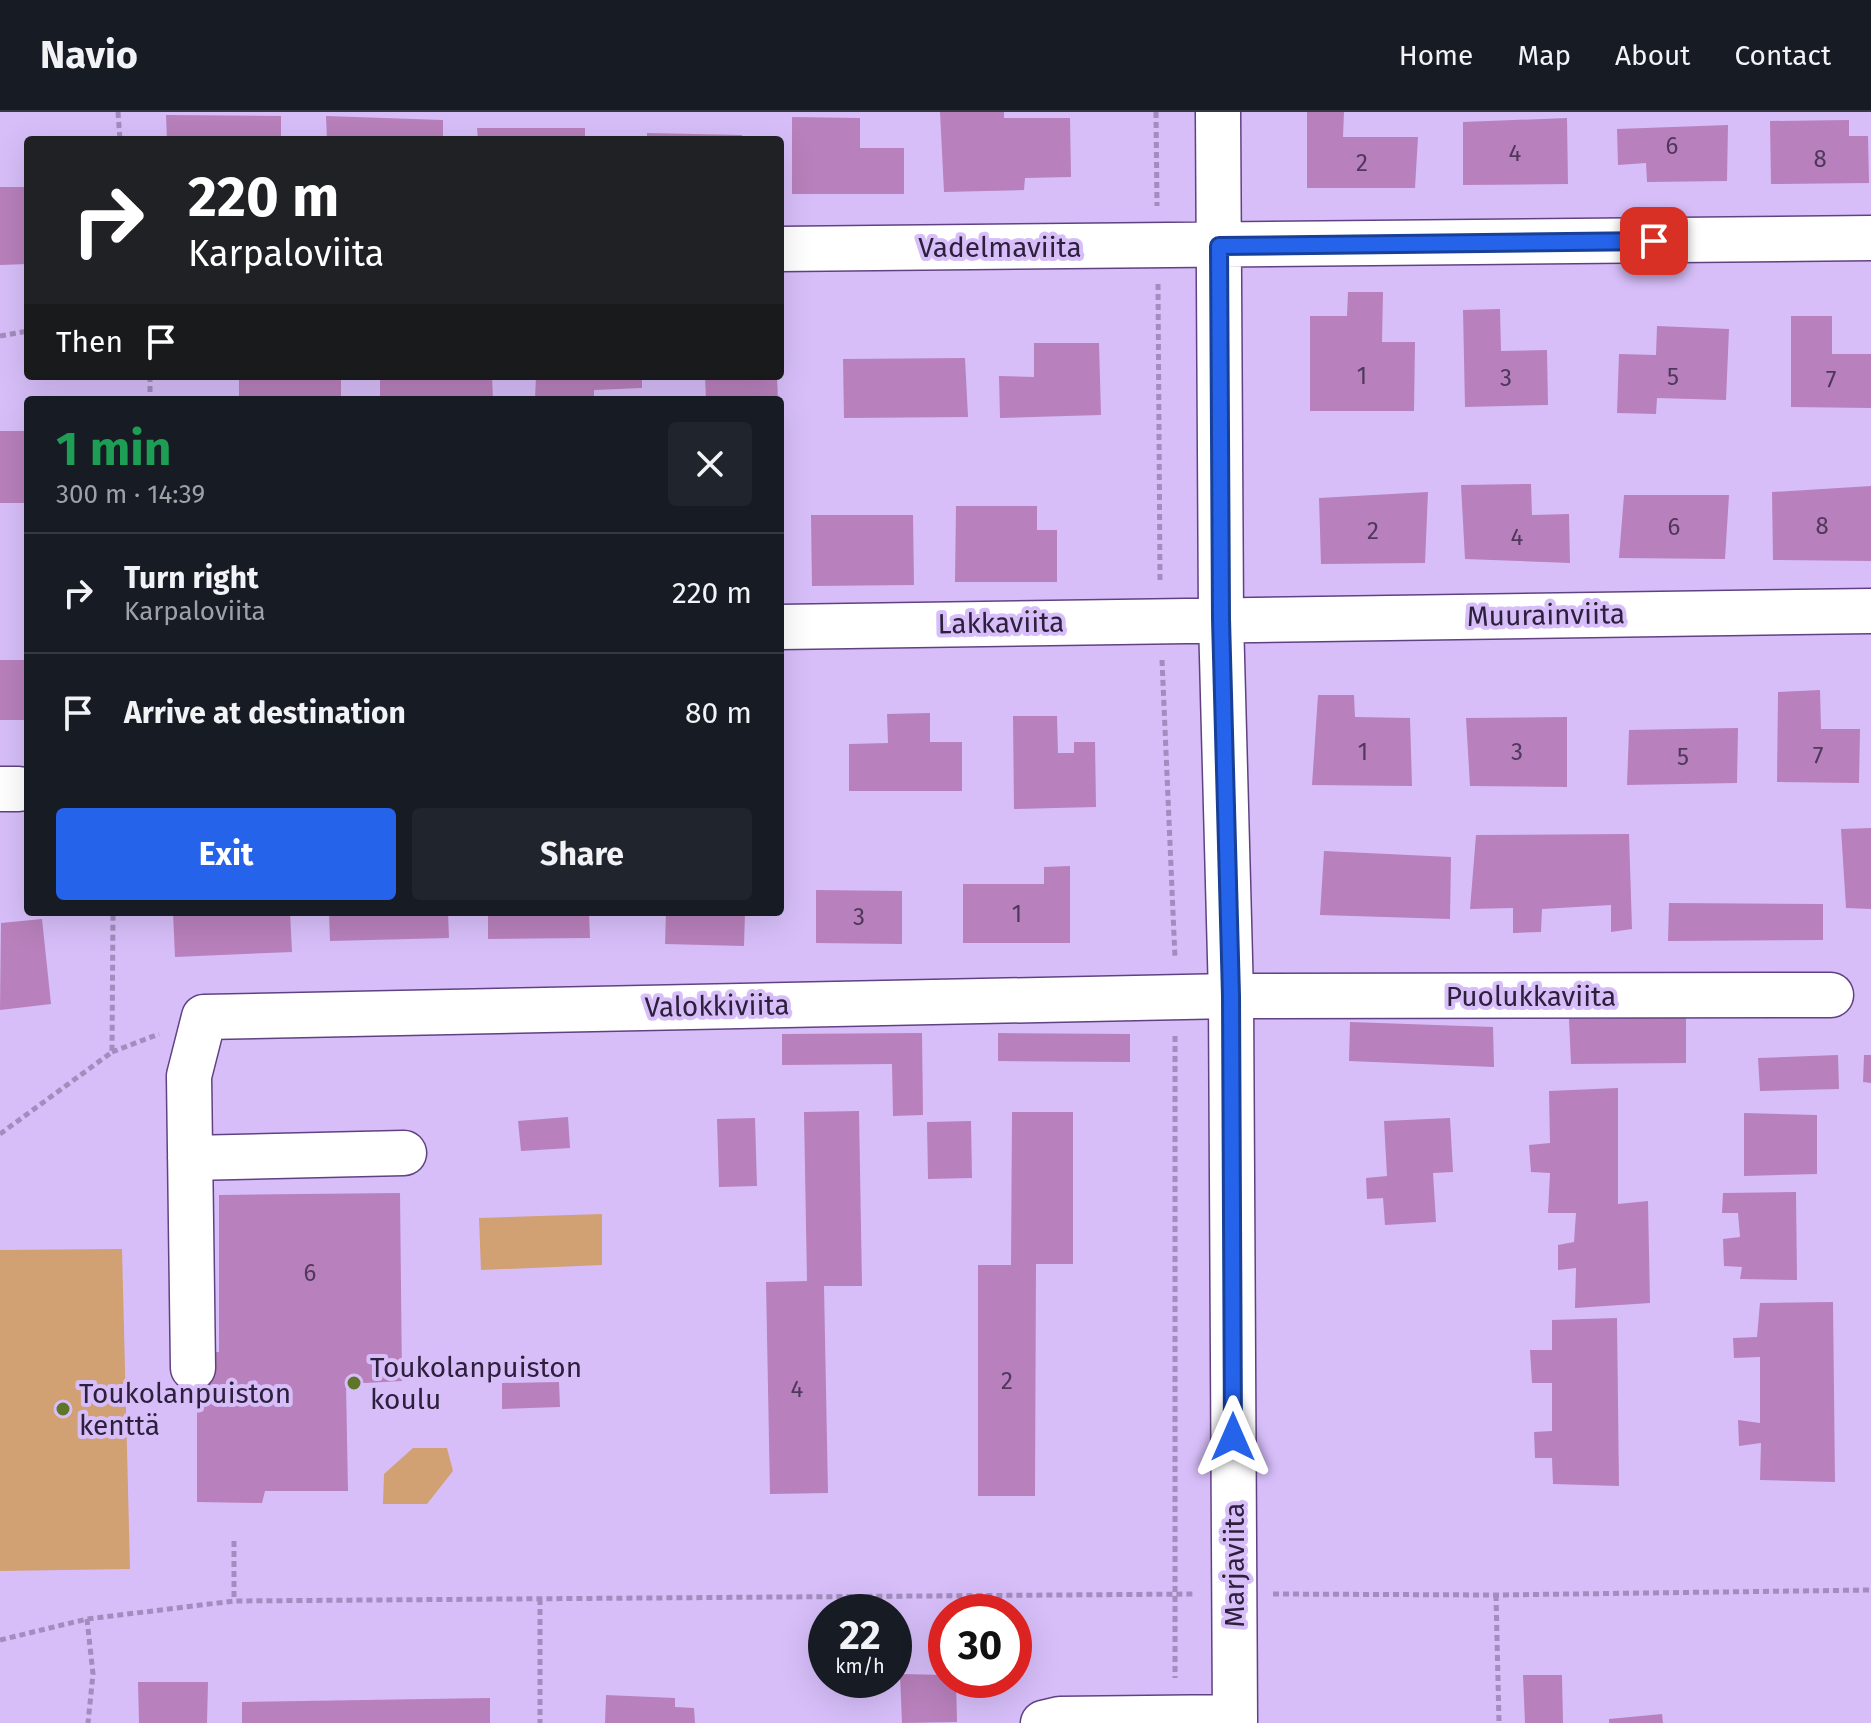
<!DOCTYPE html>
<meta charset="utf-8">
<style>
body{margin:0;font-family:"Fira Sans",sans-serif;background:#20242c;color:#f1f3f6;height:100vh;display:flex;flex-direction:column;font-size:30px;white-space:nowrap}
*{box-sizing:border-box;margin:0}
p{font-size:26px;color:#9ea1a6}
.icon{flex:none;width:44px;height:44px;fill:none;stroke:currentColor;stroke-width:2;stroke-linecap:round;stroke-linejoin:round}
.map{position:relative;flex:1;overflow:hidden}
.sheet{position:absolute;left:24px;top:284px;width:760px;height:520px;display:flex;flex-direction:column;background:#171b24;border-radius:8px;box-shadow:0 8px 32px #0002}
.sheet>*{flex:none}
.hud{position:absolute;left:24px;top:24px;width:760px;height:244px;border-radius:8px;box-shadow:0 8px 32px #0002;background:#202124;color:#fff;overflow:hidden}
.speed{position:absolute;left:808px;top:1482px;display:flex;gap:16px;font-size:40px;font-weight:700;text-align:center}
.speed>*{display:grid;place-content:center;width:104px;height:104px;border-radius:50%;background:#171b24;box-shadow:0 8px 32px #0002;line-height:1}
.speed small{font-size:20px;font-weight:400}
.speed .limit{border:12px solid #d22;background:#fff;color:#111}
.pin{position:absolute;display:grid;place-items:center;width:68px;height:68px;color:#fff;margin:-34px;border-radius:16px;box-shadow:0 4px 12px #0006}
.me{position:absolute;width:88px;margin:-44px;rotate:0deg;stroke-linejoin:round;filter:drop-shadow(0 0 6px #0008)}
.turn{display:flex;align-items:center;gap:28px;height:168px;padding:0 32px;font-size:36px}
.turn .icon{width:104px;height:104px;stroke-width:2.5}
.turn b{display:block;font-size:56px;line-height:68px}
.then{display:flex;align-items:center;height:76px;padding:0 32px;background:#0003;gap:16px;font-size:30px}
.round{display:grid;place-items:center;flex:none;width:84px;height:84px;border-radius:8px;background:#20242c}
.headline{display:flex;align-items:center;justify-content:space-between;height:136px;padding:0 32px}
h1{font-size:48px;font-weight:700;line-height:60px;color:#1e9e55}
.action{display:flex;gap:16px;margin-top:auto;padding:16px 32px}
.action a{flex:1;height:92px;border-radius:8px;background:#2563eb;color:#fff;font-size:32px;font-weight:700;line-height:92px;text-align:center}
.action a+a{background:#20242c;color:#f1f3f6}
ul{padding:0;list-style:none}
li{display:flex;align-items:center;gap:24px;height:120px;padding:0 32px;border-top:2px solid #363941}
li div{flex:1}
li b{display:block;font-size:30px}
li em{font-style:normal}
header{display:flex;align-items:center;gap:48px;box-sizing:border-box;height:112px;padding:0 40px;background:#171b24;border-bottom:2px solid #363941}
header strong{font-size:38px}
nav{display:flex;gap:44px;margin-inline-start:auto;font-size:28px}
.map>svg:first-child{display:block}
.green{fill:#d1a073}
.building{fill:#b880bc}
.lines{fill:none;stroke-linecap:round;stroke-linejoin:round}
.minor-casing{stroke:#604282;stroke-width:47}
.path{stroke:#a28dbe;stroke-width:5;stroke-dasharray:6 4;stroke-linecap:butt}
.minor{stroke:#fff;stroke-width:44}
.route-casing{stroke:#184099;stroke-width:20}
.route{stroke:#2563eb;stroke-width:14}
.poi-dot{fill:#5f7628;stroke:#d7bef9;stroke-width:3}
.labels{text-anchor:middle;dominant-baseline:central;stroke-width:8;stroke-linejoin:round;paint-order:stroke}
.number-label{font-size:24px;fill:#4f385c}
.street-label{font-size:28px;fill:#2c203c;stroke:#d7bef9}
.poi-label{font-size:28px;fill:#2c203c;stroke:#d7bef9;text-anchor:start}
</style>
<header>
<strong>Navio</strong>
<nav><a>Home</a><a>Map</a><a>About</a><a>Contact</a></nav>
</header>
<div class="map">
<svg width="1871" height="1611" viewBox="0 0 1871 1611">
<rect width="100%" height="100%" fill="#d7bef9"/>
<path class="green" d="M602 1102V1153L481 1158 479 1106Z
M122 1137 130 1457 0 1459V1138Z
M413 1336H447L453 1359 427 1392H383L384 1362Z"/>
<path class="building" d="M940 0H1004V6H1070L1071 65 1025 66 1024 78 944 80Z
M1307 0H1344L1343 25H1418L1415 76H1307Z
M166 3 281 4V28H167Z
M326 4 443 8V28H327Z
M792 5 860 6V36H904V82H792Z
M1567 6 1568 72 1463 73V10Z
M1849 8V24H1868L1869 71 1771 72 1770 9Z
M1728 13 1727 69 1647 70 1646 51 1618 53 1617 17Z
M477 16H585V28H478Z
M647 21 742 23 743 28H647Z
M0 75H28V152L0 153Z
M1348 180H1383L1382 230H1415L1414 299H1310V204H1347Z
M1500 197 1501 239 1547 238 1548 293 1465 295 1463 198Z
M1791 204H1832V242H1871V296L1791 295Z
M1657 214 1729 217 1726 288 1657 286 1656 302 1617 301 1619 242 1656 243Z
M1034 231H1099L1101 303 1000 306 999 264 1034 265Z
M965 246 968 305 844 306 843 247Z
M239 264H341V288H239Z
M380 264H492L493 288H380Z
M536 264H642V276L594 278V288H535Z
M705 264H777L778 288H706Z
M0 319H28V391H0Z
M1531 372 1532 403 1569 402 1570 451 1465 447 1461 373Z
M1871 374V449L1773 448 1772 380Z
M1428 380 1425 451 1321 452 1319 386Z
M1624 383H1729L1725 447 1619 446Z
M956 394H1037V418H1057V470H955Z
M811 403H913L914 473 812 474Z
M0 548H28V608H0Z
M1820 578 1821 617H1860L1859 671 1777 670 1778 580Z
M1318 583H1354L1355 605 1410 606 1412 674 1312 673Z
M930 601V630H962V679H849V632L888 631 887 602Z
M1013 604H1057L1058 641H1074V630H1095L1096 695 1014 697Z
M1567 605V675L1470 674 1466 606Z
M1738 616 1737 671 1627 673 1629 618Z
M1871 716V797L1846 796 1841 717Z
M1629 722 1632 817 1611 820V793L1542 797 1541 820 1513 821V796L1470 797 1476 723Z
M1324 739 1451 745 1450 807 1320 803Z
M1070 754V831H963V772H1044V755Z
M816 778 902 779V832L816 831Z
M1669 791 1823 792V828L1668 829Z
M173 800H290L292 840 175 845Z
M329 800H448L449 826 330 829Z
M488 800H589L590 826 488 827Z
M666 800H745L744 834 665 832Z
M42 807 51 892 0 898 1 811Z
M1686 905V951L1571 952 1569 907Z
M1350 910 1493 915 1494 955 1349 949Z
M922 921 923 1003 893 1004 892 952 782 953V922Z
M998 921 1130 922V950L998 949Z
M1838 943 1839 977 1760 979 1758 946Z
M1864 943H1871V971L1863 970Z
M1618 976V1092L1648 1089 1650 1191 1575 1196 1576 1156 1558 1158V1133L1574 1130 1576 1101H1548L1550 1061 1531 1060 1529 1033 1550 1031 1549 979Z
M859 999 862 1174H824L828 1381 770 1382 766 1170 807 1169 804 1000Z
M1012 1000H1073V1152H1036L1035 1384H978V1153H1011Z
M1744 1001 1817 1003V1062L1744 1064Z
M568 1005 570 1036 521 1039 518 1009Z
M755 1006 757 1074 719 1075 717 1007Z
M1450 1006 1453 1060 1433 1061 1436 1110 1385 1113 1383 1086 1367 1087 1366 1066 1387 1064 1384 1009Z
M971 1009 972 1066 928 1067 927 1010Z
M1796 1080 1797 1168 1740 1167 1742 1155 1724 1154 1723 1127 1740 1125 1738 1101H1722L1723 1081Z
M400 1081 402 1269 346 1272 348 1379H265L262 1391 197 1390V1239L219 1240V1083Z
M1833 1190 1835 1370 1760 1368 1761 1331 1739 1334 1738 1308 1760 1311V1245L1734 1246 1733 1226 1757 1225 1760 1191Z
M1617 1206 1619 1374 1553 1372 1552 1346H1535L1534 1320 1552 1319V1271H1532L1530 1238H1552V1208Z
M559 1270 560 1295 502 1297V1271Z
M900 1562 946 1563V1568H956L957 1610 902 1611Z
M1523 1563H1562L1563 1611H1525Z
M138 1570H208L207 1611H139Z
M606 1583 675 1586V1595L694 1596 695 1611H605Z
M490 1586V1611H242V1590Z
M1662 1602 1663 1611H1609V1607Z"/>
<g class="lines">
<g class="minor-casing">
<path id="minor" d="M1218 0 1221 507 1231 884 1235 1611
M780 137 1871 126
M780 515 1871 499
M0 677H19
M190 1046 404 1041
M193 1256 189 964 204 905 1231 884 1831 883
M1043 1611 1060 1607 1235 1605"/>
</g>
<path class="path" d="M118 0 120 28
M1156 0 1157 94
M1158 172 1160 470
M0 224 28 219
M150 264V288
M1162 548 1175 846
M1175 924V1566
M112 940 159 922
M0 1022 112 940 113 800
M234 1429V1489
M1273 1482 1496 1483 1871 1478
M1496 1483 1499 1611
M540 1487V1611
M87 1507 93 1562 88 1611
M0 1528 87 1507 234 1489 1195 1482"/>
<use href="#minor" class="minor"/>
</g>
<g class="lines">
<g class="route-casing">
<path id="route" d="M1233 1325 1231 884 1221 507 1219 134 1654 129"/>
</g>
<use href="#route" class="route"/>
</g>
<g class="poi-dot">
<circle cx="354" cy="1271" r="8"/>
<circle cx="63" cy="1297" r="8"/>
</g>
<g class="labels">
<g class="number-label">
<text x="1672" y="34">6</text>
<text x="1515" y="41">4</text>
<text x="1820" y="47">8</text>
<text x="1362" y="51">2</text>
<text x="1362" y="264">1</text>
<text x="1673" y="265">5</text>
<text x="1506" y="266">3</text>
<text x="1831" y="268">7</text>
<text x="1822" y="414">8</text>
<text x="1674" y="415">6</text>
<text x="1373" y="419">2</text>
<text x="1517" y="425">4</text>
<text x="1363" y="640">1</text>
<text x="1517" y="640">3</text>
<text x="1818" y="644">7</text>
<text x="1683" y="645">5</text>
<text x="1017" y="802">1</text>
<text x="859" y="805">3</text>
<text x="310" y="1161">6</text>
<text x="1007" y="1269">2</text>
<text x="797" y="1277">4</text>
</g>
<g class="street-label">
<text x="1000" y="135">Vadelmaviita</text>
<text transform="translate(1546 503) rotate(-1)">Muurainviita</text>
<text transform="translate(1001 511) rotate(-1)">Lakkaviita</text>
<text x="1531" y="884">Puolukkaviita</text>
<text transform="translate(717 894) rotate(-1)">Valokkiviita</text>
<text transform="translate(1234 1453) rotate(-90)">Marjaviita</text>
</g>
<g class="poi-label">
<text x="370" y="1255">Toukolanpuiston<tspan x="370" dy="32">koulu</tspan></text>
<text x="79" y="1281">Toukolanpuiston<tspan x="79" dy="32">kenttä</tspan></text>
</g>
</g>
</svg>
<div class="speed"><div>22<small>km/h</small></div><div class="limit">30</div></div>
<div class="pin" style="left:1654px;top:129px;background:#d93025"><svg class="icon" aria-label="arrive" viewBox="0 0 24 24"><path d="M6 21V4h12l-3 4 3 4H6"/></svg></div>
<svg class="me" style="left:1233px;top:1325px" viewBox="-20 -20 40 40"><path d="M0-17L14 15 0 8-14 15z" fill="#2563eb" stroke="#fff" stroke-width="4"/></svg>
<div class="hud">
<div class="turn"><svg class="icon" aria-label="right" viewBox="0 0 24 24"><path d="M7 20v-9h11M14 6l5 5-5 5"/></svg><div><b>220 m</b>Karpaloviita</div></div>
<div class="then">Then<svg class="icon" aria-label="arrive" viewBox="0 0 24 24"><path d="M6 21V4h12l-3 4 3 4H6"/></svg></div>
</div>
<section class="sheet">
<div class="headline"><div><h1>1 min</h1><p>300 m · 14:39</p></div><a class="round"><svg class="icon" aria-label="close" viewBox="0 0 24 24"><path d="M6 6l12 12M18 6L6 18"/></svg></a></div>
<ul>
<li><svg class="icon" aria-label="right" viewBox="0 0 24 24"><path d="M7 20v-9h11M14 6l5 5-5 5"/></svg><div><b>Turn right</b><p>Karpaloviita</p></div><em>220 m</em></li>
<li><svg class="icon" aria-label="arrive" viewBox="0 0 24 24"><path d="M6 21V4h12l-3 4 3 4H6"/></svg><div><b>Arrive at destination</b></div><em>80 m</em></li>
</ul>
<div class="action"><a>Exit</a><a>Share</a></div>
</section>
</div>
